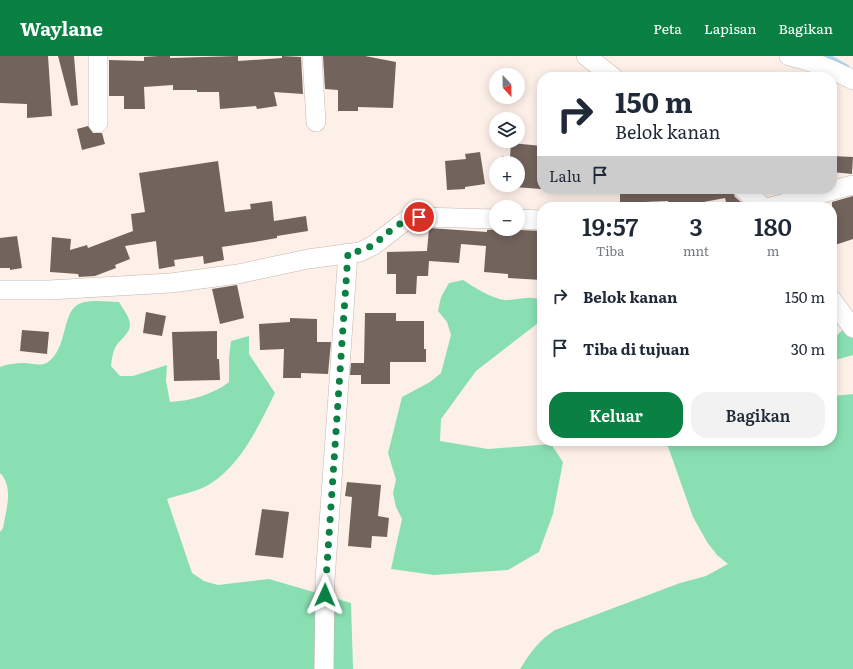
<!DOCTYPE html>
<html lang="id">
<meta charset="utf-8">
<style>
body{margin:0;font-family:Literata,serif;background:#f2f2f3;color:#1f2937;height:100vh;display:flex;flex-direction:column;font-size:15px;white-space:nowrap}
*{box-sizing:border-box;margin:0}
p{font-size:13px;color:#747a83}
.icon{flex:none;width:22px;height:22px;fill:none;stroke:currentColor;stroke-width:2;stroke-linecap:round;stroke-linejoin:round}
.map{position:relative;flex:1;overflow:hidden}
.side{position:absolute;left:537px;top:146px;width:300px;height:244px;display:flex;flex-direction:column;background:#fff;border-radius:16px;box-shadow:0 2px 10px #0003}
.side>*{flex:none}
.hud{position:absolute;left:537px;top:16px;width:300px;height:122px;border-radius:16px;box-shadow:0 2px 10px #0003;background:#fff;color:#1f2937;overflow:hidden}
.needle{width:26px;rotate:158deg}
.tools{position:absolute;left:489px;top:12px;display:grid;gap:8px}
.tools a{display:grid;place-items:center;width:36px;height:36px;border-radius:50%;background:#fff;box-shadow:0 2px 10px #0003;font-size:20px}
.pin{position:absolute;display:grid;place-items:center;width:34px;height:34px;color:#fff;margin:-17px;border:2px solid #fff;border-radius:50%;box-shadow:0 1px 4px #0007}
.me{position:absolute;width:44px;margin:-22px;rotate:1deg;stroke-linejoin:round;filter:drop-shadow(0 0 3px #0008)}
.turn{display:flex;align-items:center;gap:14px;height:84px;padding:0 12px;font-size:18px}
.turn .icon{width:52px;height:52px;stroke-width:2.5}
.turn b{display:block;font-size:28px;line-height:34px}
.then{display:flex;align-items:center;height:38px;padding:0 12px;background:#0003;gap:8px;font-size:15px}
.eta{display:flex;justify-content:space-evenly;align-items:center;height:68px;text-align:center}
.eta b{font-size:24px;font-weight:600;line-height:28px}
.button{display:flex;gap:8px;margin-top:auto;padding:8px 12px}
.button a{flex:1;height:46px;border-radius:16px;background:#0b8043;color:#fff;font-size:16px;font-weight:600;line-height:46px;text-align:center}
.button a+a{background:#f2f2f3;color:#1f2937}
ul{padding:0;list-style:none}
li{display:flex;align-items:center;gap:12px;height:52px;padding:0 12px}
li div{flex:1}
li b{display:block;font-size:15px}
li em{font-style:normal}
header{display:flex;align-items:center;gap:24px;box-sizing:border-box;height:56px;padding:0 20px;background:#0b8043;color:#fff}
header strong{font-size:19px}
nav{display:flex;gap:22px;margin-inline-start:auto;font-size:14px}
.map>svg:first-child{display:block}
.green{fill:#8adfb2}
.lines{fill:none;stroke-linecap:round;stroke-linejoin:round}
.stream{stroke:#a9d6f4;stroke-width:4.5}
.building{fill:#72635c}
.minor-casing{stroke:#c6b6ae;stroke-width:20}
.minor{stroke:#fff;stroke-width:19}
.route{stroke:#0b8043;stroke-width:7;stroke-dasharray:0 12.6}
</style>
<header>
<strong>Waylane</strong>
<nav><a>Peta</a><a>Lapisan</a><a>Bagikan</a></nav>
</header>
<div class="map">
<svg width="853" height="613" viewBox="0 0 853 613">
<rect width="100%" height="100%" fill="#fdf0e9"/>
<path class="green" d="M463 224C475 232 491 242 505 244 517 245 532 238 542 245V264L476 315 441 363 440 385 488 393 551 388 563 406 553 458 539 496 508 514 434 519 391 513 402 463 396 451 393 437 396 424 388 397 402 341 430 326 441 317 451 279 447 266 438 255 441 241 449 227Z
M98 245 119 246C123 253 130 261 130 269 130 278 119 284 115 292 112 298 112 304 111 310L120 320H133L167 309 166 325 170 346C190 345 214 338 229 326V302L231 285 249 280V298L275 337C259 369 242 408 210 428 197 436 181 438 167 443L192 517 204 525 218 529 269 523 351 547 353 613H0V476L3 472C6 454 14 431 0 417V311C8 308 15 307 24 307 32 307 41 311 48 306 67 293 62 259 77 249 83 245 92 245 98 245Z
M853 264V299L832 305V284Z
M832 338 833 340 853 338V613H520C530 597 539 584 555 574L680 527 706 520 728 508 717 499 707 486 693 461 666 385H832Z"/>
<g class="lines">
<path class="stream" d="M828 0 847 11"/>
</g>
<path class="building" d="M0 0H48L52 60 27 62V48L0 47Z
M58 0H74L78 49 71 50Z
M158 0H170V2L238 0V5L282 2V0L301 1 303 38 274 36 277 50 257 53 256 50 220 53 219 36H197V34H173V29L144 31 145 53H124V40H109V4L144 5V1Z
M323 0H365L396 6 393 52 358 51V55H338V34L325 33Z
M88 70 93 77H102L105 88 82 94 77 73Z
M511 87 542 90 541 133 500 130 518 129V107H502V100L510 101Z
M480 96 485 128 465 131V133L447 134 445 105 466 103 465 98Z
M832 100 853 101 852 118 832 116Z
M218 105 225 156 251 153 250 148 272 145 274 165 306 160 308 175 277 180V182L254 186 222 191 224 204 204 208 203 200 174 204 175 210 159 213 156 185 125 190 130 203 115 209 116 212 95 220 79 221 78 218 50 216 52 181 71 183 70 194 87 189 88 192 133 175 131 158 145 156 139 117Z
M620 133H732L735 141 741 146 727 150 725 142 677 151H669L668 145 620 147Z
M853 140V183L832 190V146Z
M429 172 487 176V174L499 173 542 175V224L508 222V218L484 216 486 190 461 188 459 207 429 205 428 220H417L416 238H396V218H387V196L427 195Z
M17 180 22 212 10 214V212H0V182Z
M237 229 244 262 220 268 212 233Z
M146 256 166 260 162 280 143 277Z
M365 257H396V265H424V293H426V306H390V328H361V319H350L351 307H364Z
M290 262 317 263V286H331L328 318 301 317V322H283L284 293 260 294 259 268 290 266Z
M22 274 49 276 47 298 20 295Z
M217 275V303H219L220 324 174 325 172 276Z
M347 426 381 429 378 460 389 462 387 481 372 480 371 492 348 490 352 441 345 440Z
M262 453 289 456 283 502 255 499Z"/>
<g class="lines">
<g class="minor-casing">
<path id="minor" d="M98 0V67
M312 0 316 66
M586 0 613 21
M789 0C812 5 832 13 853 24
M743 133 763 151
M771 151 853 129
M518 163 542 164
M0 234H49L171 227 238 218 308 203 360 196 374 189 405 165 419 161 496 163
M832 244 853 272
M324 613 325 524 348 197"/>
</g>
<use href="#minor" class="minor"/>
</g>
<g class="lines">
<path class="route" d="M325 539 348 197C371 195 378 184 395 171 402 166 410 164 419 161"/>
</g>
</svg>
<div class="tools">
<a><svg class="needle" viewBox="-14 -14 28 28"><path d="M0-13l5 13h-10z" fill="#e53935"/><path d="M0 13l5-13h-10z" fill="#747a83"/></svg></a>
<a><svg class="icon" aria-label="layers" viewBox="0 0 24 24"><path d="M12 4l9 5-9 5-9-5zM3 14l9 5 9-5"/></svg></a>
<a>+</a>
<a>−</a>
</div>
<div class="pin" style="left:419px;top:161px;background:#d93025"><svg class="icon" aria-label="arrive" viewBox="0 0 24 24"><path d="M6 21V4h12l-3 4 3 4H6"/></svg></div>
<svg class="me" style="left:325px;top:539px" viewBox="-20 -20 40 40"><path d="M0-17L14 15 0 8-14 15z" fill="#0b8043" stroke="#fff" stroke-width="4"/></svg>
<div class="hud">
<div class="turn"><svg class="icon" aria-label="right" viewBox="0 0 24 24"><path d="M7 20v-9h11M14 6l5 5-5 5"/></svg><div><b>150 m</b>Belok kanan</div></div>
<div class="then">Lalu<svg class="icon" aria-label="arrive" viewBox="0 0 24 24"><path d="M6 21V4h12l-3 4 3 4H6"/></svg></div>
</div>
<section class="side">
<div class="eta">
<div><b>19:57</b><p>Tiba</p></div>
<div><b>3</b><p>mnt</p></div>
<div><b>180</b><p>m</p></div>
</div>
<ul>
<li><svg class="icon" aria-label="right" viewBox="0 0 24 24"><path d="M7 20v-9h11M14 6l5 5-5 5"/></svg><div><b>Belok kanan</b></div><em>150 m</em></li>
<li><svg class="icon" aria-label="arrive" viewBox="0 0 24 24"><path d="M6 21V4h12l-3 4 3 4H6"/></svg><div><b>Tiba di tujuan</b></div><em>30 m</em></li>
</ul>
<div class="button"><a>Keluar</a><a>Bagikan</a></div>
</section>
</div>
